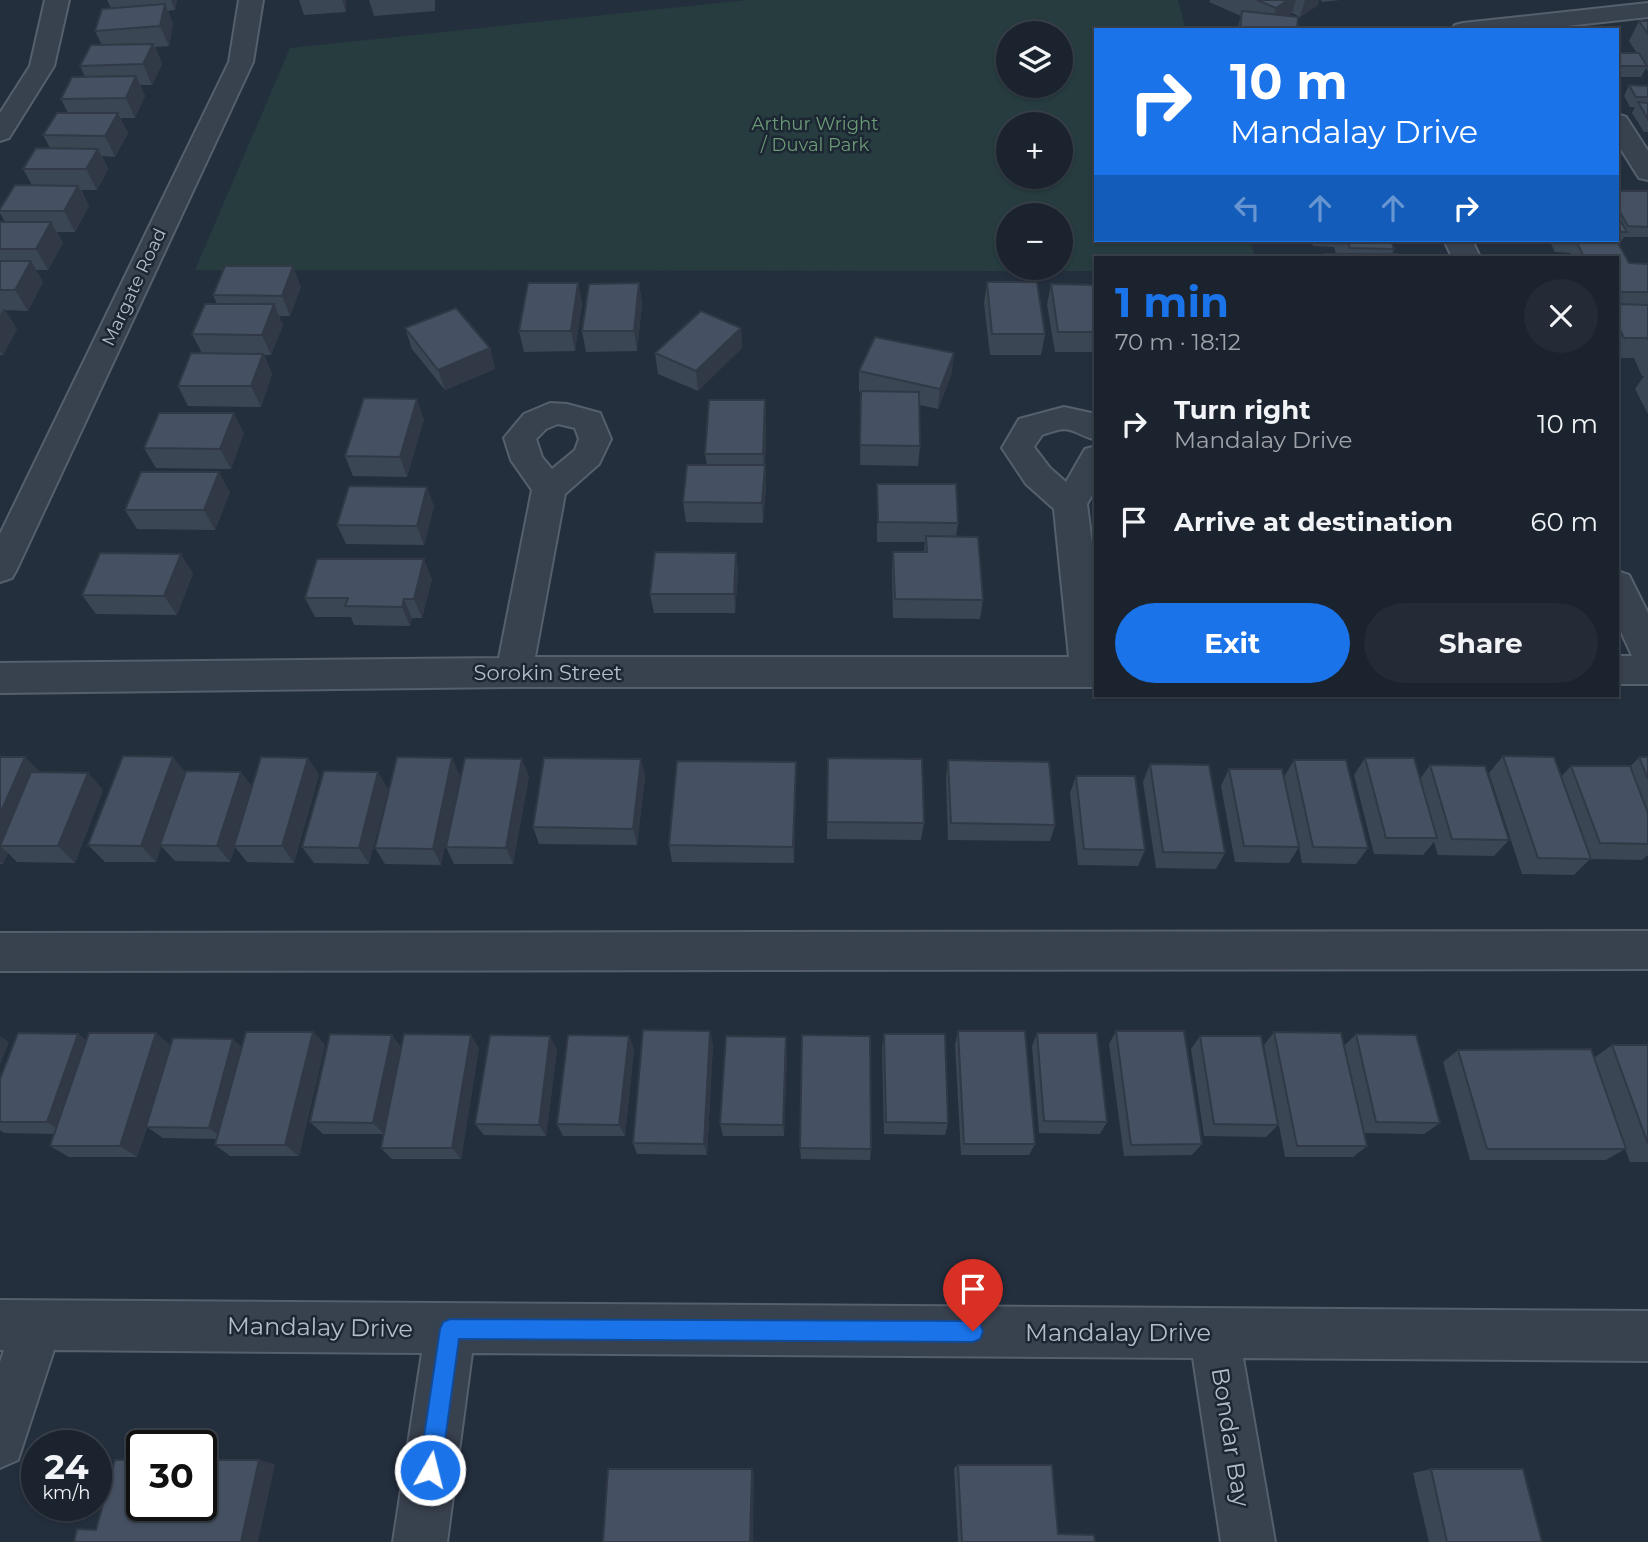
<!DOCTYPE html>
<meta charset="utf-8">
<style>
body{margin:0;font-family:Montserrat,sans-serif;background:#242b36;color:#f1f3f6;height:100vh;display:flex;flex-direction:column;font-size:26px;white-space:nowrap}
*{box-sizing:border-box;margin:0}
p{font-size:23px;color:#a0a4aa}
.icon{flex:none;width:38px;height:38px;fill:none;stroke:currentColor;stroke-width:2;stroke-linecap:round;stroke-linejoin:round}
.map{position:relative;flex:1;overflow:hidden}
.details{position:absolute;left:1094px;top:256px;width:525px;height:441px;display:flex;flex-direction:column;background:#1b232e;border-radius:0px;box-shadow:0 2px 5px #0004,0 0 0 2px #39404a}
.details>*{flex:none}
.hud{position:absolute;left:1094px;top:28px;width:525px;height:214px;border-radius:0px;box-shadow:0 2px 5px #0004,0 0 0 2px #39404a;background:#1a73e8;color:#fff;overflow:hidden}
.tools{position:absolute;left:996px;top:21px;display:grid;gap:14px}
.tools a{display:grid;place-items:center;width:77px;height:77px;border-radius:50%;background:#1b232e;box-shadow:0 2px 5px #0004,0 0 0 2px #39404a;font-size:35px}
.speed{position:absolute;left:21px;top:1430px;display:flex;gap:14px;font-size:35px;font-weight:700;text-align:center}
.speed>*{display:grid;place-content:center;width:91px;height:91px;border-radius:50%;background:#1b232e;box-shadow:0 2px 5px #0004,0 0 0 2px #39404a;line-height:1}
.speed small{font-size:18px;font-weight:400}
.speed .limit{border:4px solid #111;border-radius:10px;background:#fff;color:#111}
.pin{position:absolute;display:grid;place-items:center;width:60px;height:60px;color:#fff;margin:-72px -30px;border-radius:50% 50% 50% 0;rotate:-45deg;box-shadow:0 0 7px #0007}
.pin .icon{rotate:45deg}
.me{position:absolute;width:77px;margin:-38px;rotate:8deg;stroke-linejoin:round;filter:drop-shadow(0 0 5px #0008)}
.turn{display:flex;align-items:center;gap:24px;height:147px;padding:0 21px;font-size:32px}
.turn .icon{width:91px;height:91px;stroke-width:2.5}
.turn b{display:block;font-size:49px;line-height:60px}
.lanes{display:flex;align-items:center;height:66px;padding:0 21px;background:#0003;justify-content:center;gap:35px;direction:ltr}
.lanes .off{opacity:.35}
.round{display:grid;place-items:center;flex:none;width:74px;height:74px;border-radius:37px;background:#242b36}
.overview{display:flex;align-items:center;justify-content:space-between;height:119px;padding:0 21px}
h1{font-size:42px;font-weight:700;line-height:52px;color:#1a73e8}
.primary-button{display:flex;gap:14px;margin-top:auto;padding:14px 21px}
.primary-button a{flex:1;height:80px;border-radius:42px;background:#1a73e8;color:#fff;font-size:28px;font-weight:700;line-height:80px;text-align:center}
.primary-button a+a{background:#242b36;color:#f1f3f6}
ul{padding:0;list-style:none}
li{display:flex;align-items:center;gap:21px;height:98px;padding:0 21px}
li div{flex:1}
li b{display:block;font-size:26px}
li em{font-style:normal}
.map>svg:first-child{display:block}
.green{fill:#263c3f;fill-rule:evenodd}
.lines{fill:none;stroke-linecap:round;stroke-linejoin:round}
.minor-casing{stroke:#565f6c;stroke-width:4}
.minor{fill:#38414e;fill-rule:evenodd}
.wall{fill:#3b4654}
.shaded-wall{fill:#303945}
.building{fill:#455162;stroke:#303945;stroke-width:2}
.route{fill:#1a73e8;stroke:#114b97;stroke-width:2}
.labels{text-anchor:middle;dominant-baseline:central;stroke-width:5;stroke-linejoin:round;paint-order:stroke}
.far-park-label{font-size:18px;fill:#6b9a76;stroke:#1d2633}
.far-street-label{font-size:18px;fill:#b4bcc9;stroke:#1d2633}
.street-label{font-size:21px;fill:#b4bcc9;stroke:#1d2633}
.near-street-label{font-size:24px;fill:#b4bcc9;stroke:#1d2633}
</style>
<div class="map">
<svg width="1648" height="1542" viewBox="0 0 1648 1542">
<rect width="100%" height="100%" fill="#242f3e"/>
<path class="green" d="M747 0H1178L1186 30H1096V240H1250L1255 257H1096L1095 271 195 270 290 48ZM1008 33H1060V86H1008ZM1008 124H1060V177H1008ZM1008 215H1060V268H1008Z"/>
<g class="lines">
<g class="minor-casing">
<path id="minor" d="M45 0H69L54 66 9 138 0 141V113L30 66Z
M239 0H263L253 62 17 569 12 578 0 582V534L229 62Z
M1648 3V17L1531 30H1451L1455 25 1463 23Z
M1617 114 1626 117 1648 151V180L1639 178 1617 143Z
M1444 240H1472L1480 257H1452Z
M550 403 567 404 600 413 611 439 599 464 565 494 535 657H1069L1054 509 1026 484 1002 448 1019 419 1064 407 1096 414V440C1068 432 1074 423 1042 435L1034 447 1050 468 1066 482 1085 449 1096 446V488L1087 504 1096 576V687H514L0 693V663L499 658 532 490 511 460 504 438 524 414ZM558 424 575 428 579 439 575 450 552 469 542 457 536 439 546 429Z
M1617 571 1629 575 1648 613V684H1617V656H1632L1617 623Z
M1648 931V969L0 971V933Z
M0 1300 1648 1311V1361L1243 1358 1275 1542H1221L1193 1358 472 1353 447 1542H393L422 1353 54 1350 18 1460 0 1468V1362L4 1350H0Z"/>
</g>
<use href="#minor" class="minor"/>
</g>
<path class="wall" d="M107 0H177L175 10 168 11 173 24 169 46 155 47 162 64 152 85H140L145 96 135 118H120L128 133 115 157 102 156 108 169 97 190H81L89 206 75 232H57L63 243 48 270H36L43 282 28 311 5 310 17 329 3 355H0V222H5L0 213V209L32 185 23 169 50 148 43 135 68 113 61 99 85 77 80 66 102 45 95 31 111 8Z
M299 0H346V12L304 15Z
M369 0H435V11L374 16Z
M1210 0H1319L1318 5 1300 17 1292 13 1288 16 1297 30H1237L1241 16 1209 2Z
M1321 0H1340L1322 2Z
M1639 21H1648V71L1646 68 1641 77H1617V53H1637L1629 41Z
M1629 85 1648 86V132H1644L1632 113 1635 107H1630L1624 96Z
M1617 191H1648V237H1624L1619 245 1629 263 1648 264V414L1635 389 1644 376H1642L1634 358H1617V257H1568L1571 253 1555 252 1549 240H1617Z
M1311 240H1391L1394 249 1392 254 1398 257H1325L1326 254H1336L1334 247 1313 246Z
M987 282 1045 334 1041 355H990L984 303Z
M578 283 582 304 575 351 524 352 519 331Z
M639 283 642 304 637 351 586 352 582 331Z
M1051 284 1096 285V352H1055L1047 305Z
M301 287 290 316H279L283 325 271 355H264L272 374 261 407 188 406 178 386 202 353 192 334 217 304 213 295Z
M405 328 490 348 495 369 445 390 412 349Z
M741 328 742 348 698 391 658 374 655 353Z
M859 371 952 373 938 409 920 405V446L918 466 860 465 861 392H859Z
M765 400 766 420 765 465 766 485 763 523 686 522 683 502 707 465 705 454Z
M424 419 407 477 353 476 345 456Z
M244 433 231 469 156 468 144 448Z
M877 484 958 523 956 537 983 600 980 619 893 618 892 571 893 552H924L925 542H877Z
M230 492 215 530 137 529 125 510Z
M434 506 424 545 346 544 337 525Z
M736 553 738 572 735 613H654L650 594Z
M193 573 177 615 96 614 82 595Z
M432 579 422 618H412L410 626 354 625 351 617H315L305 598Z
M1503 756 1561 777 1571 766 1630 767 1639 757H1648V855L1642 860 1590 859 1574 875 1522 874 1489 773Z
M0 757H25L40 772 88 773 103 790 75 863 17 862 8 853 3 864H0Z
M308 758 319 775 294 863 247 862 235 847 230 862 175 861 161 846 156 862H105L88 845 186 773 241 772 252 787Z
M828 758 924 823 921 840 827 839Z
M1365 758 1420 779 1430 765 1509 840 1494 856 1438 855 1434 842 1423 855 1374 854 1354 775Z
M641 759 645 777 637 845 539 844 533 827Z
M948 760 1055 825 1050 841 948 840 946 777Z
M1294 760 1368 848 1356 864 1302 863 1299 847 1289 863 1235 862 1221 786 1229 769 1284 777Z
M1150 764 1225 853 1216 869 1156 868 1143 782Z
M460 776 441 865 385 864 375 848Z
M529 776 513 864H454L446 847Z
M1076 776 1145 850 1138 866 1078 865 1070 793Z
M796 780 794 863 672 862 669 845Z
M388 789 369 864 314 863 302 847Z
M958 1031 1035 1144 1029 1155H961L955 1044Z
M1116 1031 1202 1144 1192 1155 1124 1156 1109 1044Z
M313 1032 325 1045 299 1156H230L215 1145 216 1139 163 1138 147 1127 137 1157H69L50 1146 54 1134 4 1133 0 1130V1079L78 1034 86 1040 171 1045 242 1047Z
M1274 1032 1344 1046 1356 1034 1440 1123 1424 1134 1364 1133 1367 1146 1353 1157H1285L1264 1045Z
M1037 1033 1107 1122 1100 1134 1039 1133 1032 1046Z
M884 1034 948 1123 945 1135 884 1134 882 1047Z
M629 1036 634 1049 625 1136H563L557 1124Z
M1200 1036 1278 1125 1266 1137 1204 1136 1191 1049Z
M713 1044 707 1155 637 1154 633 1143Z
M1612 1045H1648V1162H1630L1625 1149 1606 1160H1470L1443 1062 1458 1050 1594 1058Z
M401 1047 479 1048 461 1159H392L381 1148 384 1134H323L310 1122Z
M557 1049 546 1136 484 1135 475 1124Z
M787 1050 784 1136H723L720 1124Z
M800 1148 871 1149 870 1160 801 1159Z
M958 1465 1058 1534 1095 1542H958L954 1468Z
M1431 1469 1542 1542H1429L1413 1473Z"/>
<path class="shaded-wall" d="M171 0H177L175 10Z
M342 0H346V12Z
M1288 0H1296L1292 13 1270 28 1276 8Z
M1305 0H1319L1318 5 1300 17Z
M165 4 173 24 169 46 160 26Z
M153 44 162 64 152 85 143 64Z
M136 76 145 96 135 118 126 98Z
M118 113 128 133 115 157 105 136Z
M98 149 108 169 97 190 86 169Z
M78 186 89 206 75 232 64 211Z
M51 222 63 243 48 270 36 249Z
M31 261 43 282 28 311 15 290Z
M293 266 301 287 290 316 282 296Z
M578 283 582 304 575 351 571 331Z
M639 283 642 304 637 351 634 331Z
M274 304 283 325 271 355 262 335Z
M4 308 17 329 3 355 0 351V315Z
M741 328 742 348 698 391 696 371Z
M490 348 495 369 445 390 438 370Z
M954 353 952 373 938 409 940 389Z
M263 354 272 374 261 407 251 386Z
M417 399 424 419 407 477 400 457Z
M765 400 766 420 765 467V465L766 485 763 523 762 503 764 472 763 454Z
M234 413 244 433 231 469 220 449Z
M219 472 230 492 215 530 204 510Z
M427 487 434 506 424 545 417 526Z
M736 553 738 572 735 613 734 594Z
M181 554 193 573 177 615 164 596Z
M424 559 432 579 422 618 414 599Z
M404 599 412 618 410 626 402 607Z
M25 757 42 774 0 846V814Z
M173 757 187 774 156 862 141 846Z
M308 758 319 775 294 863 282 846Z
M452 758 460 776 441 865 433 849Z
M522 759 529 776 513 864 506 848Z
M641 759 645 777 637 845 633 829Z
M796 762V780L794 863 793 847Z
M241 772 253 789 234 846 235 847 230 862 217 846Z
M378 772 388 789 369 864 359 848Z
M88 773 103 790 75 863 58 846Z
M0 846 8 853 3 864 0 862Z
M710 1031 713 1044 707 1155 704 1144Z
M313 1032 325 1045 299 1156 285 1145Z
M156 1033 172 1046 137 1157 120 1146Z
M78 1034 95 1047 66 1134 47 1122Z
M392 1035 402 1048 384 1134 373 1123Z
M471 1035 479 1048 461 1159 452 1148Z
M0 1036 9 1042 0 1065Z
M550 1036 557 1049 546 1136 539 1125Z
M629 1036 634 1049 625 1136 619 1125Z
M786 1037 787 1050 784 1136 783 1125Z
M233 1039 247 1052 224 1139 209 1128Z
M259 1460 275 1464 258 1542H241Z
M752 1469 754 1473 753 1542H750Z"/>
<path class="building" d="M1257 0H1288L1276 8Z
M165 4 160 26 95 31 102 9Z
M1242 11 1298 17 1297 30H1240Z
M1639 21H1648V34Z
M153 44 143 64 80 66 91 45Z
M1617 53H1639L1647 66H1617Z
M136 76 126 98 61 99 72 77Z
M1629 85 1648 86V97H1636Z
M1638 102 1648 103V119Z
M57 113H118L105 136 43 135Z
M36 148 98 149 86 169H23Z
M15 185 78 186 64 211H0V209Z
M1617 191H1648V227L1628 226 1617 207Z
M1617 215 1627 232H1617Z
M0 222H51L36 249H0Z
M1347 240H1391L1394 249 1350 248Z
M1577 243H1618L1629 263 1648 264V292H1617V257H1584Z
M1326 254H1397L1398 257H1327Z
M0 261H31L15 290H0Z
M225 266H293L282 296 213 295Z
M987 282H1037L1045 334H992Z
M528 283H578L571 331H519Z
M639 283 634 331H582L589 284Z
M1051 284 1096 285V332H1058Z
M205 304H274L262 335 192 334Z
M1617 304 1648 305V340L1647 338H1624L1617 324Z
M456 308 490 348 438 370 405 328Z
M701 311 741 328 696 371 655 353Z
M875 337 954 353 940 389 859 371Z
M191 353 263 354 251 386H178Z
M861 391 919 392 920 446 860 445Z
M364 398 417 399 400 457 345 456Z
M709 400H765L763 454H705Z
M159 413H234L220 449 144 448Z
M687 465H765L762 503 683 502Z
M141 472H219L204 510H125Z
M877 484H956L958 523 878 522Z
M349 486 427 487 417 526 337 525Z
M926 536 978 537 983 600 895 599 893 552H927Z
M655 552 736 553 734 594H650Z
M100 553 181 554 164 596 82 595Z
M317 559H424L414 599H404L402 607 345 606 348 598H305Z
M123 756 173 757 141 846 88 845Z
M1503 756 1554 757 1591 859 1538 858Z
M0 757H25L0 814Z
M261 757 308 758 282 846H234Z
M397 757 452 758 433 849 375 848Z
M1639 757H1648V779Z
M465 758 522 759 506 848 446 847Z
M544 758 641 759 633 829 533 827Z
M828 758 922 759 924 823 827 822Z
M1365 758H1414L1437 838H1386Z
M948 760 1049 762 1055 825 951 823Z
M1294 760H1346L1368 848 1313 847Z
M677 761 796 762 793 847 669 845Z
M1150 764 1209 765 1225 853 1163 852Z
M1430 765 1485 766 1509 840 1452 839Z
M1571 766H1630L1648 813V844L1600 843Z
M1229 769H1282L1299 847 1244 846Z
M186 771 241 772 217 846 160 845Z
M324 771 378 772 359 848 302 847Z
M31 772 88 773 58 846H0Z
M1076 776H1135L1145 850 1084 849Z
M643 1030 710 1031 704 1144 633 1143Z
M958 1031H1025L1035 1144H964Z
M1116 1031H1184L1202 1144 1131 1145Z
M246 1032H313L285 1145H215Z
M1274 1032 1341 1033 1367 1146H1297Z
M18 1033 78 1034 47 1122H0V1079Z
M89 1033H156L120 1146H50Z
M1037 1033H1097L1107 1122 1044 1121Z
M330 1034 392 1035 373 1123 310 1122Z
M404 1034 471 1035 452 1148H381Z
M884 1034H945L948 1123 886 1122Z
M1356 1034 1416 1035 1440 1123 1376 1122Z
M490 1035 550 1036 539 1125 475 1124Z
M568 1035 629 1036 619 1125 557 1124Z
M802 1035 870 1036 871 1149 800 1148Z
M726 1036 786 1037 783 1125 720 1124Z
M1200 1036H1261L1278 1125 1214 1124Z
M173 1038 233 1039 209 1128 146 1127Z
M1612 1045H1648V1144Z
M1591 1049 1626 1149H1487L1458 1050Z
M115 1460H142V1505H201V1460H259L241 1542H74L77 1529 96 1530Z
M958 1465H1052L1058 1534 1094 1535 1095 1542H962Z
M608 1469H752L750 1542H603Z
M1431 1469H1523L1542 1542H1447Z"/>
<path class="route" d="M450 1319 973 1321 980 1324 983 1331 980 1339 973 1342 459 1339 441 1470 438 1478 430 1481 422 1478 419 1470 440 1329 443 1322Z"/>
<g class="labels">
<g class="far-park-label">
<text x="815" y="124">Arthur Wright<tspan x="815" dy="21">/ Duval Park</tspan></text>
</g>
<g class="far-street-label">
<text transform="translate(134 287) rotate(-65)">Margate Road</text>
</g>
<g class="street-label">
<text x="548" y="672">Sorokin Street</text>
</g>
<g class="near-street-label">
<text transform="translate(320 1327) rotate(1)">Mandalay Drive</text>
<text x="1118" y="1332">Mandalay Drive</text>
<text transform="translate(1231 1437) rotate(81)">Bondar Bay</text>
</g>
</g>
</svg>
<div class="tools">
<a><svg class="icon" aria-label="layers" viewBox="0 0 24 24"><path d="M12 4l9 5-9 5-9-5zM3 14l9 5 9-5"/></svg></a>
<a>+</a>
<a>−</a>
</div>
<div class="speed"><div>24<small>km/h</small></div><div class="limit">30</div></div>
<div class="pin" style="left:973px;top:1331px;background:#d93025"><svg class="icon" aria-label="arrive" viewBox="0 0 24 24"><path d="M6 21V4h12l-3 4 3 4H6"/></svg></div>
<svg class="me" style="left:430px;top:1470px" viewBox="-20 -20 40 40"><circle r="17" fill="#1a73e8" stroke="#fff" stroke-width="3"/><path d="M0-11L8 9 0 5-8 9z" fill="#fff"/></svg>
<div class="hud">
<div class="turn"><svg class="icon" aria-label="right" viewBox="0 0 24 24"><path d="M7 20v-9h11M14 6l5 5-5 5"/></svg><div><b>10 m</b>Mandalay Drive</div></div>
<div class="lanes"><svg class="icon off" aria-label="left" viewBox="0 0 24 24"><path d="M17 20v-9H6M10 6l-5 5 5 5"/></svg><svg class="icon off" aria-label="ahead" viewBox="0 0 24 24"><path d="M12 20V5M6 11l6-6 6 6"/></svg><svg class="icon off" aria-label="ahead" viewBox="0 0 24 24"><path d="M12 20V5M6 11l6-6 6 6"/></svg><svg class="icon" aria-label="right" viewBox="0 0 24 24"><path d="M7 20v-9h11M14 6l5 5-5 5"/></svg></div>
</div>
<section class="details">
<div class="overview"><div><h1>1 min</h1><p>70 m · 18:12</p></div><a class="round"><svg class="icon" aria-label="close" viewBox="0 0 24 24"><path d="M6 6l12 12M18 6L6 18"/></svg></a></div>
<ul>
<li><svg class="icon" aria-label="right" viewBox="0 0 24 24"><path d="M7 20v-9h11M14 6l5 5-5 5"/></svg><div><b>Turn right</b><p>Mandalay Drive</p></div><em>10 m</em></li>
<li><svg class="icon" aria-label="arrive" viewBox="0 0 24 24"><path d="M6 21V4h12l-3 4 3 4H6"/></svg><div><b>Arrive at destination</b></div><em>60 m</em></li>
</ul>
<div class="primary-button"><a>Exit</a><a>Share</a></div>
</section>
</div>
